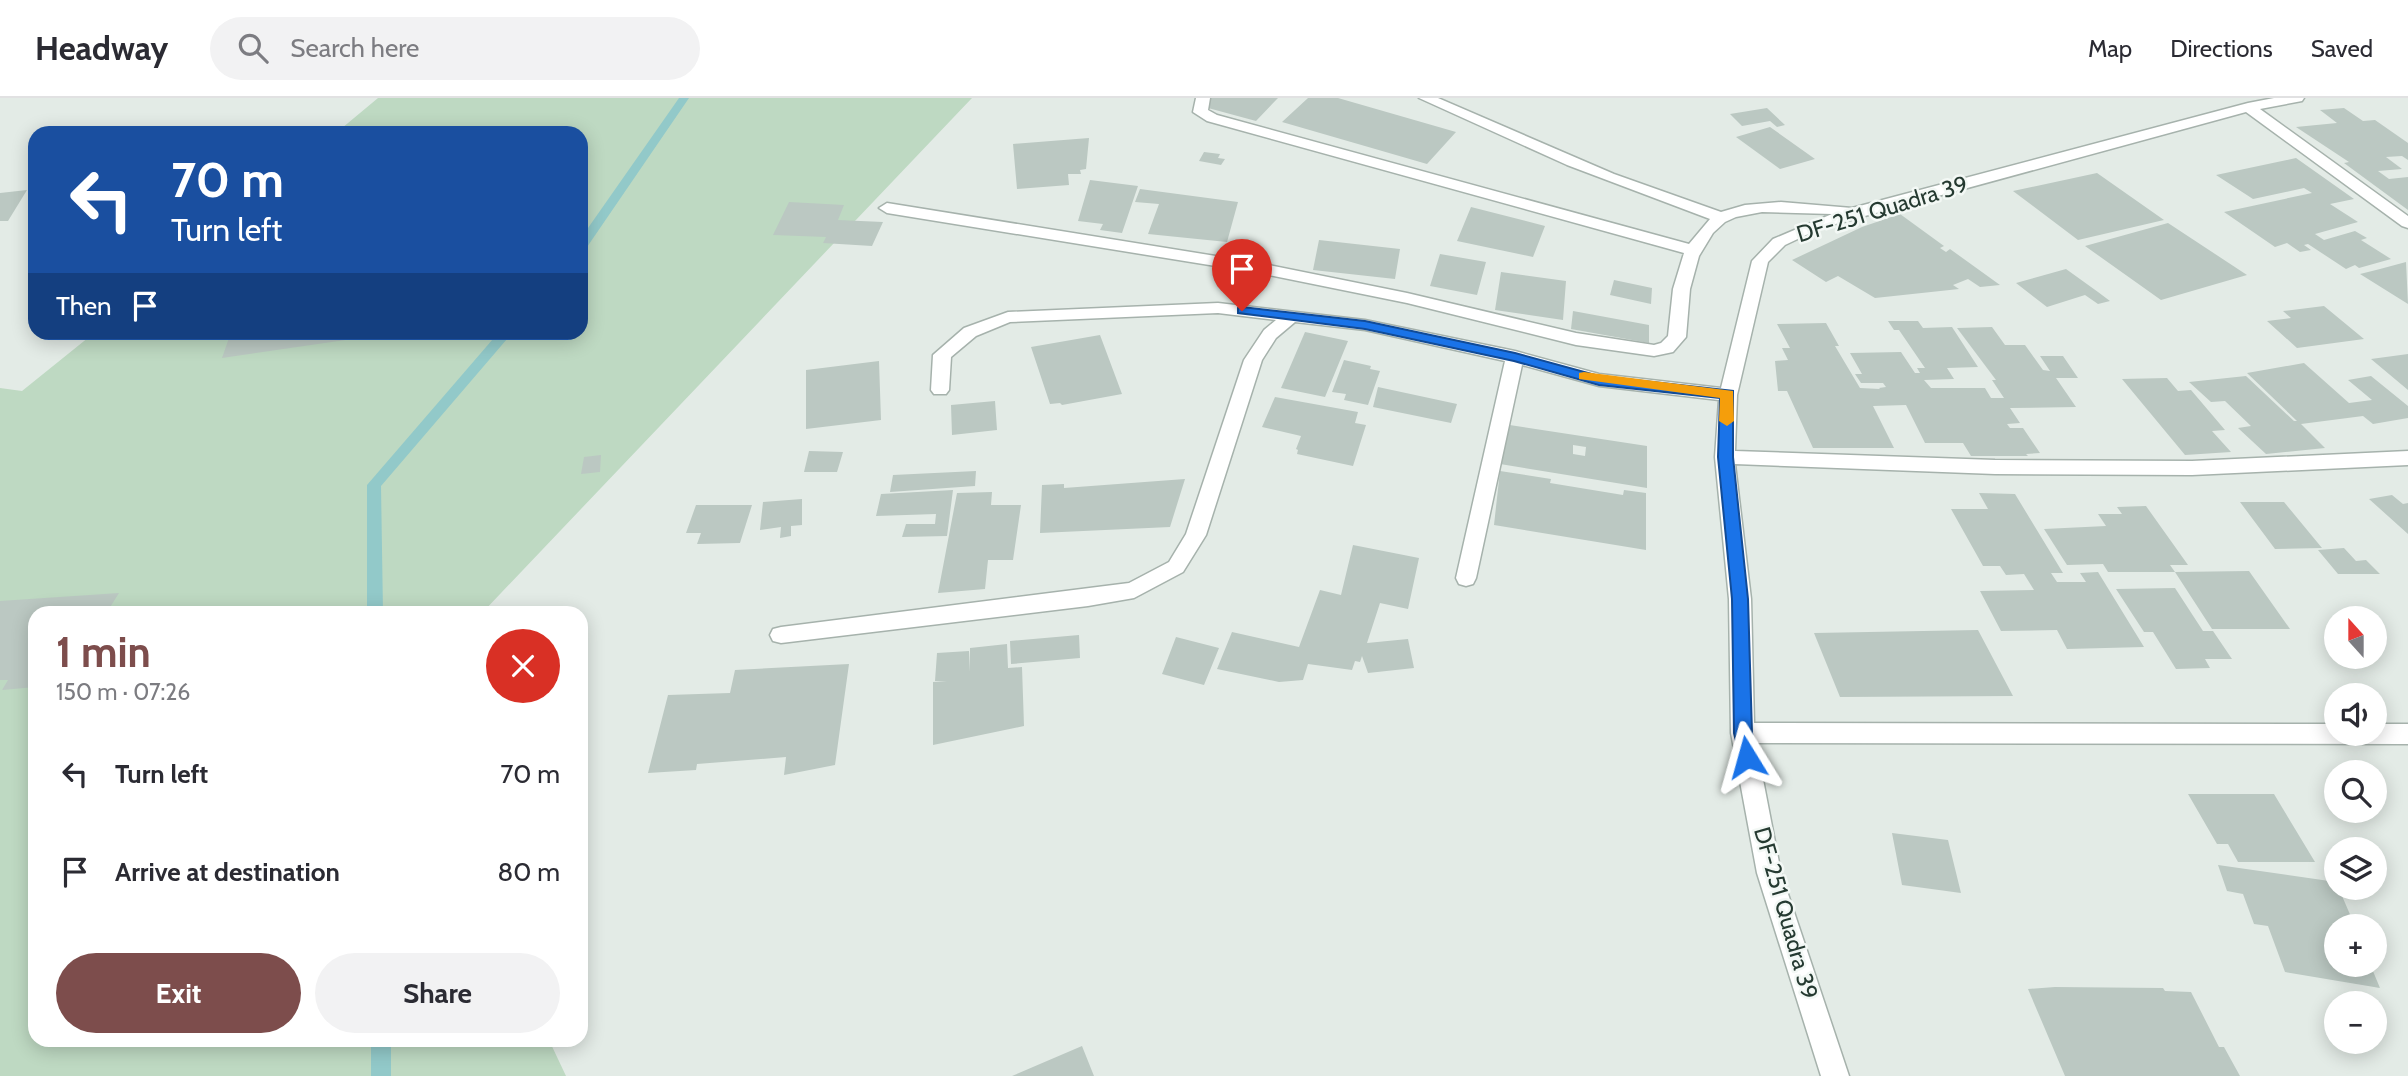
<!DOCTYPE html>
<meta charset="utf-8">
<style>
body{margin:0;font-family:Cabin,sans-serif;background:#f2f2f3;color:#2b2b33;height:100vh;display:flex;flex-direction:column;font-size:26px;white-space:nowrap}
*{box-sizing:border-box;margin:0}
p{font-size:23px;color:#7c7c81}
.icon{flex:none;width:38px;height:38px;fill:none;stroke:currentColor;stroke-width:2;stroke-linecap:round;stroke-linejoin:round}
.map{position:relative;flex:1;overflow:hidden}
.panel{position:absolute;left:28px;top:508px;width:560px;height:441px;display:flex;flex-direction:column;background:#fff;border-radius:21px;box-shadow:0 4px 18px #0003}
.panel>*{flex:none}
.banner{position:absolute;left:28px;top:28px;width:560px;height:214px;border-radius:21px;box-shadow:0 4px 18px #0003;background:#1a4fa0;color:#fff;overflow:hidden}
.needle{width:46px;rotate:339deg}
.tools{position:absolute;left:2324px;top:508px;display:grid;gap:14px}
.tools a{display:grid;place-items:center;width:63px;height:63px;border-radius:50%;background:#fff;box-shadow:0 4px 18px #0003;font-size:35px}
.pin{position:absolute;display:grid;place-items:center;width:60px;height:60px;color:#fff;margin:-72px -30px;border-radius:50% 50% 50% 0;rotate:-45deg;box-shadow:0 0 7px #0007}
.pin .icon{rotate:45deg}
.me{position:absolute;width:77px;margin:-38px;rotate:352deg;stroke-linejoin:round;filter:drop-shadow(0 0 5px #0008)}
.turn{display:flex;align-items:center;gap:24px;height:147px;padding:0 28px;font-size:32px}
.turn .icon{width:91px;height:91px;stroke-width:2.5}
.turn b{display:block;font-size:49px;line-height:60px}
.then{display:flex;align-items:center;height:66px;padding:0 28px;background:#0003;gap:14px;font-size:26px}
.round{display:grid;place-items:center;flex:none;width:74px;height:74px;border-radius:37px;background:#f2f2f3}
.overview{display:flex;align-items:center;justify-content:space-between;height:119px;padding:0 28px}
h1{font-size:42px;font-weight:700;line-height:52px;color:#7d4d4c}
.primary-button{display:flex;gap:14px;margin-top:auto;padding:14px 28px}
.primary-button a{flex:1;height:80px;border-radius:42px;background:#7d4d4c;color:#fff;font-size:28px;font-weight:700;line-height:80px;text-align:center}
.primary-button a+a{background:#f2f2f3;color:#2b2b33}
ul{padding:0;list-style:none}
li{display:flex;align-items:center;gap:21px;height:98px;padding:0 28px}
li div{flex:1}
li b{display:block;font-size:26px}
li em{font-style:normal}
header{display:flex;align-items:center;gap:42px;box-sizing:border-box;height:98px;padding:0 35px;background:#fff;border-bottom:2px solid #e1e1e2}
header strong{font-size:33px}
nav{display:flex;gap:38px;margin-inline-start:auto;font-size:24px}
.search{width:490px;height:63px;background:#f2f2f3;display:flex;align-items:center;gap:18px;box-sizing:border-box;padding:0 24px;border-radius:38px;color:#7c7c81;font-size:26px}
.map>svg:first-child{display:block}
.green{fill:#bed9c2}
.lines{fill:none;stroke-linecap:round;stroke-linejoin:round}
.stream{fill:#92c9c9;fill-rule:evenodd}
.building{fill:#bbc8c2;fill-rule:evenodd}
.minor-casing{stroke:#a6b2ac;stroke-width:3}
.minor{fill:#fff;fill-rule:evenodd}
.route{fill:#1a73e8;stroke:#114b97;stroke-width:2}
.slow{fill:#f59e0b}
.labels{text-anchor:middle;dominant-baseline:central;stroke-width:5;stroke-linejoin:round;paint-order:stroke}
.street-label{font-size:23px;fill:#253a31;stroke:#f3f8f5}
</style>
<header>
<strong>Headway</strong>
<div class="search"><svg class="icon" aria-label="search" viewBox="0 0 24 24"><circle cx="10" cy="10" r="6"/><path d="M15 15l6 6"/></svg>Search here</div>
<nav><a>Map</a><a>Directions</a><a>Saved</a></nav>
</header>
<div class="map">
<svg width="2408" height="978" viewBox="0 0 2408 978">
<rect width="100%" height="100%" fill="#e3ebe6"/>
<path class="green" d="M378 0H972L483 514H35V942H549L566 978H0V290L22 293 94 235 581 234V35H336Z"/>
<g class="lines">
<path class="stream" d="M679 0H689L585 152 581 153V140Z
M499 234H513L381 388 383 514H367V387Z
M371 942H391V978H371Z"/>
</g>
<path class="building" d="M1204 0H1278L1256 23 1197 7Z
M1308 0H1338L1456 34 1427 66 1282 24Z
M1767 10 1785 27 1777 29 1770 23 1742 28 1730 16Z
M2344 10 2363 23 2375 22 2408 45V62L2402 58 2386 59 2402 71 2378 73 2389 81 2408 79V112L2344 65 2349 64 2296 29 2337 25 2320 12Z
M1770 29 1815 61 1780 71 1736 39Z
M1089 40 1086 71 1080 72 1081 76H1068L1069 87 1017 91 1013 46Z
M1204 54 1220 56 1218 60 1225 61 1221 67 1199 63Z
M2296 60 2354 101 2330 106 2358 124 2315 136 2324 142 2355 133 2367 140 2361 142 2391 161 2359 170 2355 167 2346 171 2308 146 2304 147 2311 152 2300 154 2287 145 2275 149 2224 114 2312 95 2304 90 2253 101 2216 77Z
M2097 75 2164 122 2078 142 2013 93Z
M1090 82 1138 88 1122 135 1100 132 1103 126 1078 123Z
M1140 91 1238 104 1227 144 1148 136 1159 106 1135 104Z
M27 92 8 123H0V95Z
M789 104 844 107 838 122 883 124 872 148 823 145 826 139 773 137Z
M1471 109 1545 128 1533 159 1457 143Z
M1900 116 1944 148 1940 150 1946 154 1950 151 2000 187 1980 189 1968 181 1953 187 1959 191 1875 200 1838 178 1826 184 1792 162 1862 129Z
M2168 125 2247 177 2161 202 2085 148Z
M1319 142 1400 151 1395 181 1313 172Z
M1440 156 1486 164 1477 197 1430 188Z
M2406 164 2408 206 2360 176 2380 171Z
M2066 171 2098 194 2110 203 2098 206 2085 197 2047 209 2016 185Z
M1501 174 1566 183 1563 222 1495 212Z
M1614 182 1652 190 1651 206 1610 197Z
M2324 208 2364 241 2297 250 2267 223 2291 220 2283 213Z
M1573 213 1649 227V245L1571 231Z
M1888 223H1918L1923 230 1952 229 1978 269 1947 270 1954 281 1924 282 1931 290H1985L1991 300H2004L1992 282H1996L1957 230 1992 229 2005 247H2025L2043 272 2050 273 2040 258H2063L2078 280H2056L2076 309 2010 310 2020 325 2007 326 2010 330H2023L2040 355 2026 356 2028 358H1971L1963 345H1925L1906 307 1873 308 1894 350H1813L1787 293H1778L1775 263 1788 262 1782 250H1790L1777 226 1826 225 1839 248H1835L1860 290 1880 291 1879 290 1886 289 1883 285H1861L1855 276H1862L1850 255 1901 254 1915 275H1920L1917 270H1925L1899 232H1894Z
M231 234H373V238L222 260Z
M1305 234 1348 243 1325 299 1281 290Z
M1100 237 1122 296 1062 307 1060 305 1050 306 1031 249Z
M2408 256V292L2371 261Z
M1344 262 1371 268 1370 271 1380 273 1368 307 1344 302 1346 296 1332 294Z
M879 263 881 322 806 331V272Z
M2304 265 2349 305 2372 302 2348 282 2371 278 2408 308V320L2373 326 2363 318 2301 326 2325 350 2266 356 2238 330 2251 328 2225 303 2211 304 2189 284 2246 278 2294 323H2297L2247 275Z
M2167 280 2178 293 2191 292 2225 332 2212 333 2231 354 2185 357 2122 281Z
M1378 289 1457 306 1451 325 1373 309Z
M1275 299 1358 314 1355 325 1366 327 1353 368 1297 356 1298 352 1296 351 1301 338 1262 329Z
M995 303 997 332 952 337 951 307Z
M1503 326 1647 348V390L1494 365ZM1573 347 1586 349 1585 358 1573 356Z
M809 353 843 354 837 374H804Z
M601 357 600 374 581 376 584 359Z
M976 373 975 388 890 394 893 377Z
M1500 373 1551 381 1550 385 1623 397 1624 392 1646 395V452L1494 427Z
M1185 381 1170 429 1040 435 1042 387 1064 386V390Z
M953 392 947 438 902 439 906 426H935L936 416 876 418 881 396Z
M992 394 991 407H1021L1013 462H988L985 491 938 495 957 395Z
M1979 395 2015 396 2063 475H2051L2057 484H2086L2080 475 2098 474 2144 549 2067 551 2057 532 2001 533 1980 493 2034 492 2024 476 2006 477 2000 468H1983L1951 411H1988Z
M2392 397 2403 406 2408 405V436L2369 401Z
M802 401V427L791 428V438L780 440 781 429 760 432 763 404Z
M2240 404H2284L2322 450 2275 451Z
M696 407H752L740 445 697 446 701 435H686Z
M2146 408 2188 467H2170L2175 474 2249 473 2290 531H2212L2175 474H2108L2103 466 2067 467 2044 431 2106 428 2098 416H2122L2117 409Z
M1353 447 1419 460 1408 511 1380 505 1367 545 1408 541 1414 570 1368 575 1362 558 1360 564 1355 563 1352 572 1308 566 1303 582 1279 584 1217 571 1232 534 1299 549 1320 492 1341 497Z
M2344 450 2356 463 2366 462 2380 476H2338L2318 452Z
M2175 490 2203 533H2213L2232 561H2205L2210 570 2176 571 2153 534H2144L2116 491Z
M119 495 107 514H35V589L2 592 8 582H0V503Z
M1978 532 2013 598 1840 599 1814 535Z
M1079 537 1080 560 1011 566 1010 543Z
M1176 539 1219 550 1204 587 1162 576Z
M1007 546 1008 570 1022 569 1024 628 933 647V584L947 583H935L937 555 969 553 970 574V550Z
M849 566 835 667 784 677 786 659 697 666 696 672 648 675 668 597 730 595 735 572Z
M2188 696H2274L2315 764H2238L2228 746H2217Z
M1892 735 1948 742 1961 795 1902 787Z
M2218 767 2336 784 2355 828H2336V866H2370L2380 890 2285 874 2268 828 2254 826 2243 796 2227 793Z
M2055 889 2163 890 2165 893 2191 894 2219 949H2224L2240 978H2065L2028 891Z
M1082 948 1094 978H1012Z"/>
<g class="lines">
<g class="minor-casing">
<path id="minor" d="M1196 0H1210L1208 12 1217 17 1689 146 1710 121 1567 67 1419 0H1438L1614 76 1721 114 1745 107 1781 104 1852 110 2248 5 2274 0H2304L2302 3 2260 11 2408 118V130L2402 128 2246 14 1821 130 1785 147 1768 164 1737 297 1735 353 1995 362 2192 363 2408 353V367L2192 377 1995 376 1735 366 1751 501 1754 625 2336 626V635H2375V626H2408V646L1756 645 1781 775 1849 978H1821L1757 775 1731 635 1729 501 1715 359 1719 302 1599 288 1522 267 1476 480 1473 486 1466 488 1459 486 1456 480 1505 263 1365 232 1295 224 1276 240 1262 262 1206 437 1183 474 1134 500 1088 508 781 545 773 543 770 537 773 531 781 529 1129 485 1169 464 1186 436 1244 262 1264 232 1276 222 1218 215 1010 224 976 238 951 259 949 292 946 296H934L931 292 933 257 964 230 1008 214 1218 205 1365 222 1515 253 1599 276 1721 290 1752 163 1773 141 1832 116 1762 114 1736 119 1725 124 1713 135 1699 158 1690 191 1686 239 1673 254 1654 258 1576 247 1407 205 1259 175 887 115 879 110 887 105 1259 165 1407 195 1576 235 1654 247 1661 245 1668 238 1673 191 1684 155 1207 23 1193 14Z"/>
</g>
<use href="#minor" class="minor"/>
</g>
<path class="route" d="M1242 209 1365 223 1515 255 1599 278 1733 293V359L1748 501 1752 635 1756 659 1753 664 1747 666 1741 664 1734 635 1732 501 1718 359 1720 300 1599 287 1514 263 1365 231 1238 215V210Z"/>
<path class="slow" d="M1584 274 1733 293 1734 323 1727 328 1719 323 1720 300 1579 281V275Z"/>
<g class="labels">
<g class="street-label">
<text transform="translate(1882 111) rotate(-17)">DF-251 Quadra 39</text>
<text transform="translate(1786 815) rotate(74)">DF-251 Quadra 39</text>
</g>
</g>
</svg>
<div class="tools">
<a><svg class="needle" viewBox="-14 -14 28 28"><path d="M0-13l5 13h-10z" fill="#e53935"/><path d="M0 13l5-13h-10z" fill="#7c7c81"/></svg></a>
<a><svg class="icon" aria-label="sound" viewBox="0 0 24 24"><path d="M4 9h4l5-4v14l-5-4H4zM17 9q2 3 0 6"/></svg></a>
<a><svg class="icon" aria-label="search" viewBox="0 0 24 24"><circle cx="10" cy="10" r="6"/><path d="M15 15l6 6"/></svg></a>
<a><svg class="icon" aria-label="layers" viewBox="0 0 24 24"><path d="M12 4l9 5-9 5-9-5zM3 14l9 5 9-5"/></svg></a>
<a>+</a>
<a>−</a>
</div>
<div class="pin" style="left:1242px;top:213px;background:#d93025"><svg class="icon" aria-label="arrive" viewBox="0 0 24 24"><path d="M6 21V4h12l-3 4 3 4H6"/></svg></div>
<svg class="me" style="left:1747px;top:659px" viewBox="-20 -20 40 40"><path d="M0-17L14 15 0 8-14 15z" fill="#1a73e8" stroke="#fff" stroke-width="4"/></svg>
<div class="banner">
<div class="turn"><svg class="icon" aria-label="left" viewBox="0 0 24 24"><path d="M17 20v-9H6M10 6l-5 5 5 5"/></svg><div><b>70 m</b>Turn left</div></div>
<div class="then">Then<svg class="icon" aria-label="arrive" viewBox="0 0 24 24"><path d="M6 21V4h12l-3 4 3 4H6"/></svg></div>
</div>
<section class="panel">
<div class="overview"><div><h1>1 min</h1><p>150 m · 07:26</p></div><a class="round" style="background:#d93025;color:#fff"><svg class="icon" aria-label="close" viewBox="0 0 24 24"><path d="M6 6l12 12M18 6L6 18"/></svg></a></div>
<ul>
<li><svg class="icon" aria-label="left" viewBox="0 0 24 24"><path d="M17 20v-9H6M10 6l-5 5 5 5"/></svg><div><b>Turn left</b></div><em>70 m</em></li>
<li><svg class="icon" aria-label="arrive" viewBox="0 0 24 24"><path d="M6 21V4h12l-3 4 3 4H6"/></svg><div><b>Arrive at destination</b></div><em>80 m</em></li>
</ul>
<div class="primary-button"><a>Exit</a><a>Share</a></div>
</section>
</div>
